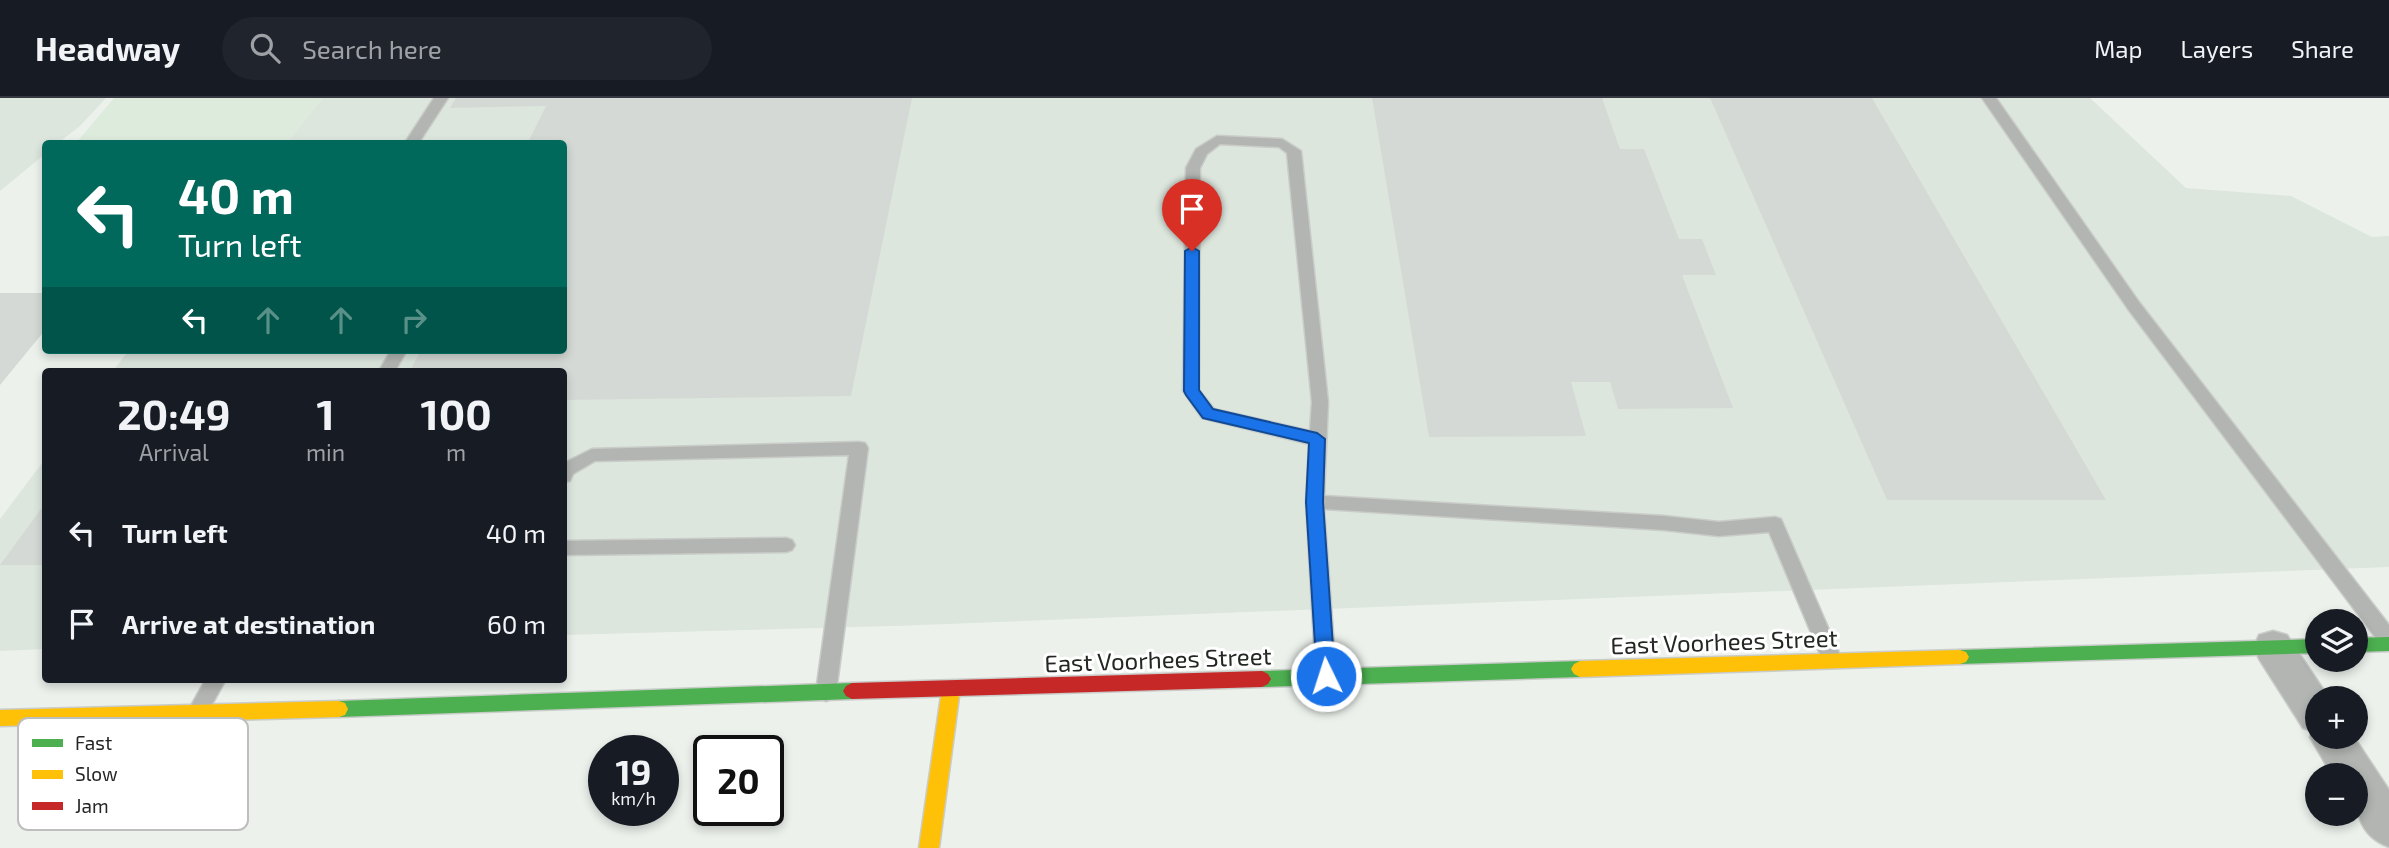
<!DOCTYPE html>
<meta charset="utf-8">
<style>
body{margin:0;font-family:"Exo 2",sans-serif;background:#20242c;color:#f1f3f6;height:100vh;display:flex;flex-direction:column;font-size:26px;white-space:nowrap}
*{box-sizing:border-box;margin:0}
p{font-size:23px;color:#9ea1a6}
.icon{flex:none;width:38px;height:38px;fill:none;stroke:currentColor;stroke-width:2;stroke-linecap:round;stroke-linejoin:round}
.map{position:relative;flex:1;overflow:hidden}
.details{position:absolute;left:42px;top:270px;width:525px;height:315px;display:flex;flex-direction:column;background:#171b24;border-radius:7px;box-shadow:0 4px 10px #0003}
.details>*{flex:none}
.guide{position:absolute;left:42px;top:42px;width:525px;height:214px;border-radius:7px;box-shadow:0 4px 10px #0003;background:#00695c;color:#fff;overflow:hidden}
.controls{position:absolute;left:2305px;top:511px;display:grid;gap:14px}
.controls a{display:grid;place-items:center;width:63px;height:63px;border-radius:50%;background:#171b24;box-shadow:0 4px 10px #0003;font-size:35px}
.speed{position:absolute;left:588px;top:637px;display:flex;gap:14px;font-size:35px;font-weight:700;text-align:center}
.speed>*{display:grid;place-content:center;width:91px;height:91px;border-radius:50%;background:#171b24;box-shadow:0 4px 10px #0003;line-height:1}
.speed small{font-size:18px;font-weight:400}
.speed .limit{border:4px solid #111;border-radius:10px;background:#fff;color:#111}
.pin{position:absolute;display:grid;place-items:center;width:60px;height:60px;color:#fff;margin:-72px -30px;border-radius:50% 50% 50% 0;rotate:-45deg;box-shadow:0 0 7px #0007}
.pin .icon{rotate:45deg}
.me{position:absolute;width:77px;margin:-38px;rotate:356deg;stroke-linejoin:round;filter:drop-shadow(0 0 5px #0008)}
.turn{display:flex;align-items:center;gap:24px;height:147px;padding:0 21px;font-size:32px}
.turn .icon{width:91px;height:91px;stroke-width:2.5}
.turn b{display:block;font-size:49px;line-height:60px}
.lanes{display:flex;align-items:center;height:66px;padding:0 21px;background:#0003;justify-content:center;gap:35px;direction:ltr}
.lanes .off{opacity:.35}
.eta{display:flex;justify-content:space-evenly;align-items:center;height:119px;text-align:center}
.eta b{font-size:42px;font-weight:700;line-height:49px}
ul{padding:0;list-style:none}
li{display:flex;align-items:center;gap:21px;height:91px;padding:0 21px}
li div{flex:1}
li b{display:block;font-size:26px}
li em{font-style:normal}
header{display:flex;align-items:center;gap:42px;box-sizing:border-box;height:98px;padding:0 35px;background:#171b24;border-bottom:2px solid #363941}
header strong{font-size:33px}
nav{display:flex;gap:38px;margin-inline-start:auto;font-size:24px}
.search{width:490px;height:63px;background:#20242c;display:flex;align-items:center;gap:18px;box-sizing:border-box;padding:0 24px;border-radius:38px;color:#9ea1a6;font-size:26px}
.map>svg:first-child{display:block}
.built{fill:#dce6dd}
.green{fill:#ddebdd}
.building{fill:#d5d9d5}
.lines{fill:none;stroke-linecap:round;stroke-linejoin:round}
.lane-casing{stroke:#c9ccc9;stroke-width:3}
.street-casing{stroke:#c9ccc9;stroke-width:3}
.fast-casing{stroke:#c9ccc9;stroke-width:3}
.slow-casing{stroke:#c9ccc9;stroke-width:3}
.jam-casing{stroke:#c9ccc9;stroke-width:3}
.lane{fill:#b2b5b2;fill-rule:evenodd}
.street{fill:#b2b5b2;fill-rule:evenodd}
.fast{fill:#4caf50;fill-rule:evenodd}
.slow{fill:#ffc107;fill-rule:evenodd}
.jam{fill:#c62828;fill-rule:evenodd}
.route{fill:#1a73e8;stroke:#114b97;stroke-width:2}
.labels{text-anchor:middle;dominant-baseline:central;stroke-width:6;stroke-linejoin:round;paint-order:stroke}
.street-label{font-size:24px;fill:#232623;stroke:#fff}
.key{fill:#fff;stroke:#bdbebd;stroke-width:2}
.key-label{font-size:19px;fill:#232623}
</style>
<header>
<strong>Headway</strong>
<div class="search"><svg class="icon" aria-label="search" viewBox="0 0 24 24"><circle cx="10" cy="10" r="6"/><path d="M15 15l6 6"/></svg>Search here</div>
<nav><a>Map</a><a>Layers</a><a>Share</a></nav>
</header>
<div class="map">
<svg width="2389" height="750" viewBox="0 0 2389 750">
<rect width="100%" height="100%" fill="#ecf1ec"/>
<path class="built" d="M0 0H106L80 28 58 45 46 46 45 56 0 93Z
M322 0H2090L2186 90 2291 98 2372 139 2389 138V469L895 528 564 537V273H113L129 252H564V46L287 45Z
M45 361V551L0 553V421Z"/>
<path class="green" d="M114 0H322L287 45H76Z"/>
<path class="building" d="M456 0H912L851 298 564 302V273H410L421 252H564V46H527L546 8 450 10Z
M1372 0H1602L1620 51H1644L1679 141H1702L1716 177H1682L1733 310 1618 311 1610 284H1571L1586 338 1429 339Z
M1710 0H1872L2106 402H1887Z
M0 195H46V231L0 287Z
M46 404V467H0Z"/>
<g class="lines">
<g class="lane-casing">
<path id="lane" d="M434 0H448L418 46H404Z
M1982 0H1996L2139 204 2389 527V550L2382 548 2128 211Z
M1217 38 1282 41 1301 53 1328 304 1324 398 1664 418 1719 424 1775 419 1781 421 1842 562 1839 568 1832 570 1825 568 1769 434 1719 438 1664 432 1324 411 1336 578 1333 584 1326 586 1319 584 1316 578 1306 404 1309 346 1202 320 1183 293 1186 70 1196 51ZM1220 46 1279 49 1287 55 1312 304 1310 333 1214 311 1199 292 1200 70 1207 56Z
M391 252H407L395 273H379Z
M859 344 865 345 868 350 836 594 833 600 826 603 819 600 816 594 849 357 595 363 573 376 570 383 564 384V365L592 351Z
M786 440 792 442 795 447 792 452 786 454 564 457V443Z
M206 581H226L205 619 198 622 191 619 188 613Z"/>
</g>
<g class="street-casing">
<path id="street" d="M2273 533 2287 537 2329 600H2317V639H2354L2389 692V749C2355 736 2356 709 2356 677H2332L2310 639 2313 633 2303 630 2259 561 2254 549 2259 537Z"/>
</g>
<g class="fast-casing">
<path id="fast" d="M2389 539V553L2356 554V540Z
M2317 541V555L1960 566 1954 564 1951 559 1954 554 1960 552Z
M1580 563 1586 566 1589 571 1586 576 1580 579 1262 589 1256 586 1253 581 1256 576 1262 573Z
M852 585 858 588 861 593 858 598 852 601 339 619 333 617 330 611 333 605 339 603Z"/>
</g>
<g class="slow-casing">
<path id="slow" d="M1960 552 1966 554 1969 559 1966 564 1960 566 1580 579 1574 576 1571 571 1574 566 1580 563Z
M951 583 957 586 960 591 939 750H919L942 591 945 586Z
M339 603 345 605 348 611 345 617 339 619 0 628V612Z"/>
</g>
<g class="jam-casing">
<path id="jam" d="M1262 573 1268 576 1271 581 1268 586 1262 589 852 601 846 598 843 593 846 588 852 585Z"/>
</g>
<use href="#lane" class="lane"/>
<use href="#street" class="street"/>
<use href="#fast" class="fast"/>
<use href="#slow" class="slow"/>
<use href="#jam" class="jam"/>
</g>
<path class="route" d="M1192 149 1199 153V292L1213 311 1317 335 1325 341 1323 404 1335 578 1332 584 1326 586 1320 584 1317 578 1306 404 1309 345 1203 320 1186 297 1184 293 1185 153Z"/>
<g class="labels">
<g class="street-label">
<text transform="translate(1724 543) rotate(-2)">East Voorhees Street</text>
<text transform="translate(1158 561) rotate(-2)">East Voorhees Street</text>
</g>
</g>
<rect x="18" y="620" width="230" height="112" rx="10" class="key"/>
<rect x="32" y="641" width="31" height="8" fill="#4caf50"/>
<rect x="32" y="672" width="31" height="9" fill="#ffc107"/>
<rect x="32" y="704" width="31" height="8" fill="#c62828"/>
<g class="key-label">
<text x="75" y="652">Fast</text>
<text x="75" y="683">Slow</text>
<text x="75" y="715">Jam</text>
</g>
</svg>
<div class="controls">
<a><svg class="icon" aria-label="layers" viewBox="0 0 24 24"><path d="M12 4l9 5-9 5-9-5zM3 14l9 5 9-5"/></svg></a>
<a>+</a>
<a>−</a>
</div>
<div class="speed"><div>19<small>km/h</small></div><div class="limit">20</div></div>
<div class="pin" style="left:1192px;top:153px;background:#d93025"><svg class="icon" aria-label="arrive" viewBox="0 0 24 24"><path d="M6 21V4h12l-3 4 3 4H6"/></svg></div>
<svg class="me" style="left:1326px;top:578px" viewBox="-20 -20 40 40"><circle r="17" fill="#1a73e8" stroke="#fff" stroke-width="3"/><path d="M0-11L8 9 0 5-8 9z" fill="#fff"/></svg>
<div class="guide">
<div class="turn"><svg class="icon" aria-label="left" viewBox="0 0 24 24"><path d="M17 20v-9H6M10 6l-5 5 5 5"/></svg><div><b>40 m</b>Turn left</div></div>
<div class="lanes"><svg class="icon" aria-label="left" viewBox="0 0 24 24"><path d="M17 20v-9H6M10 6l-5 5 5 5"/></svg><svg class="icon off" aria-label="ahead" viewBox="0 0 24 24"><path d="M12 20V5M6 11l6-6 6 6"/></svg><svg class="icon off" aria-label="ahead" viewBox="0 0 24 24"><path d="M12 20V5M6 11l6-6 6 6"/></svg><svg class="icon off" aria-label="right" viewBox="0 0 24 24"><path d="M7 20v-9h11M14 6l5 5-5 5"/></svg></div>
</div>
<section class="details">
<div class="eta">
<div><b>20:49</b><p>Arrival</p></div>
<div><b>1</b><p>min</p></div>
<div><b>100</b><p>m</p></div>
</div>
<ul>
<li><svg class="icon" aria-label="left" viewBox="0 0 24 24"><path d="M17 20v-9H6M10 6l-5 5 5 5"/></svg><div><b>Turn left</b></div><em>40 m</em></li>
<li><svg class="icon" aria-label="arrive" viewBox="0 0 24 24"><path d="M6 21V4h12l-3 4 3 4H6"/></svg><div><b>Arrive at destination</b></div><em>60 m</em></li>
</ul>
</section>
</div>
